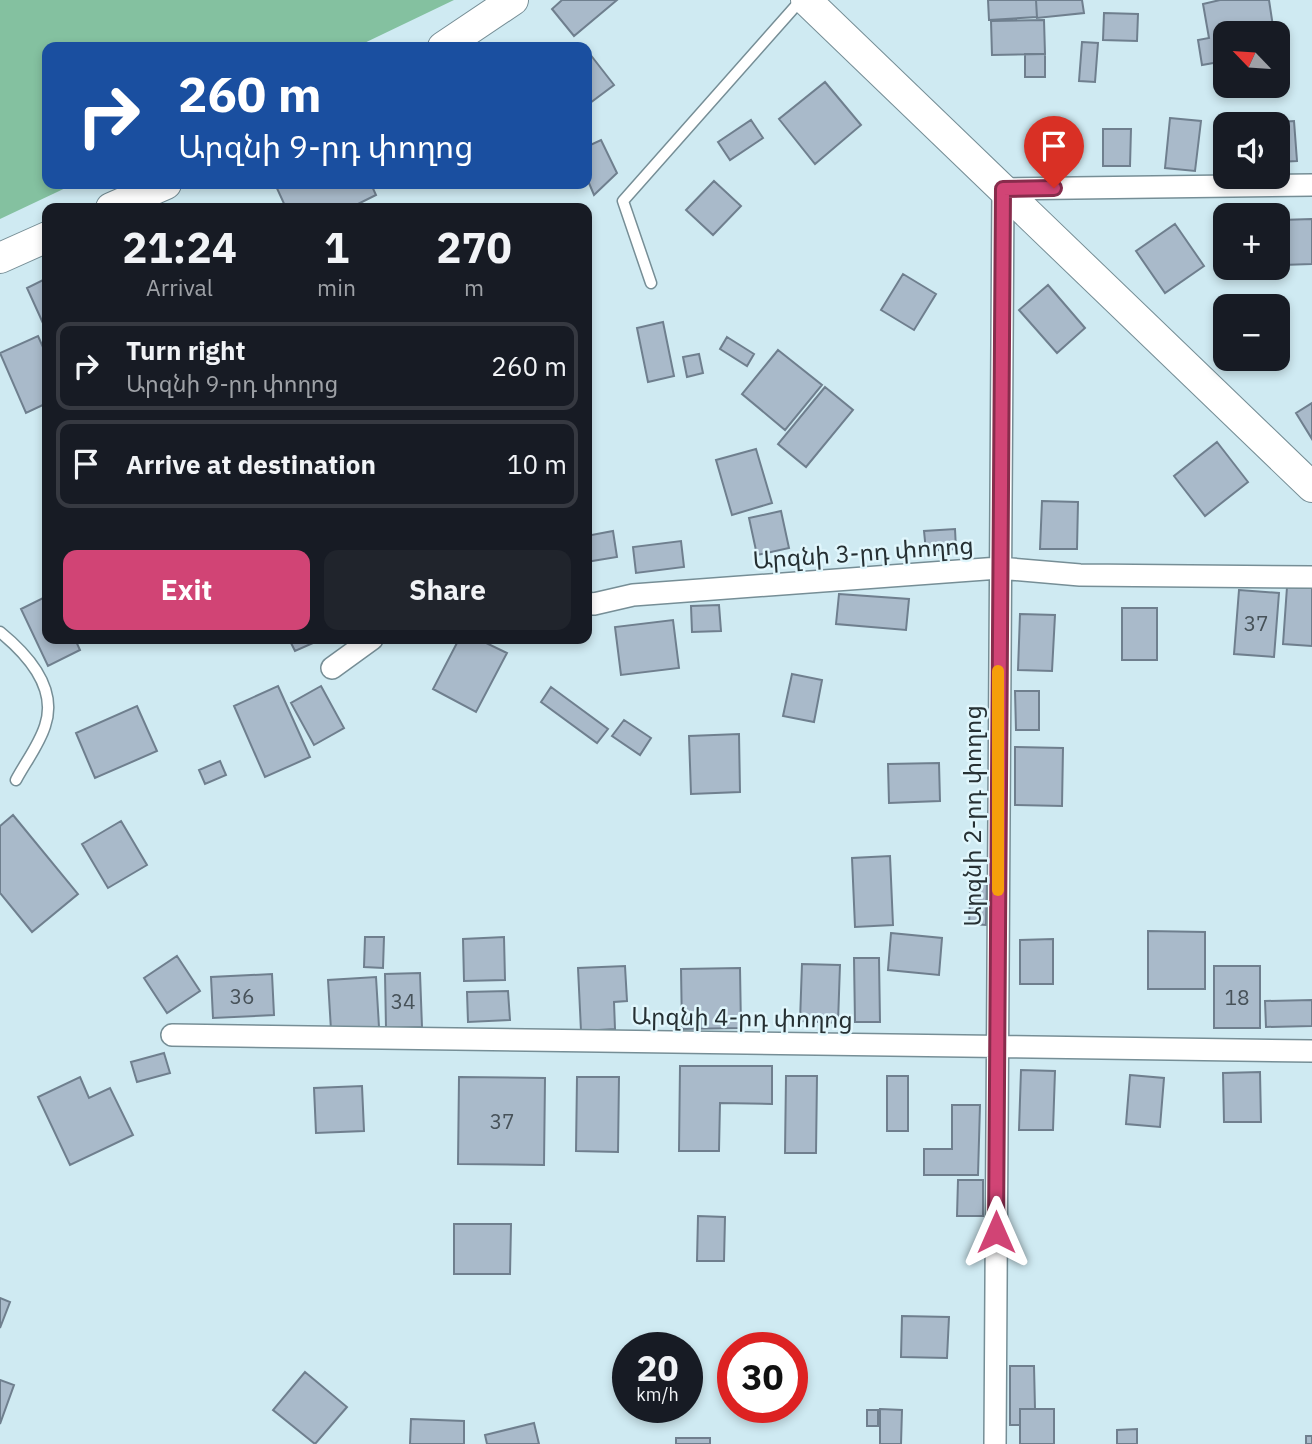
<!DOCTYPE html>
<meta charset="utf-8">
<style>
body{margin:0;font-family:"IBM Plex Sans","Noto Sans Armenian",sans-serif;background:#20242c;color:#f1f3f6;height:100vh;display:flex;flex-direction:column;font-size:26px;white-space:nowrap}
*{box-sizing:border-box;margin:0}
p{font-size:23px;color:#9ea1a6}
.icon{flex:none;width:38px;height:38px;fill:none;stroke:currentColor;stroke-width:2;stroke-linecap:round;stroke-linejoin:round}
.map{position:relative;flex:1;overflow:hidden}
.panel{position:absolute;left:42px;top:203px;width:550px;height:441px;display:flex;flex-direction:column;background:#171b24;border-radius:14px;box-shadow:0 4px 10px #0003}
.panel>*{flex:none}
.top-card{position:absolute;left:42px;top:42px;width:550px;height:147px;border-radius:14px;box-shadow:0 4px 10px #0003;background:#1a4fa0;color:#fff;overflow:hidden}
.needle{width:46px;rotate:295deg}
.controls{position:absolute;left:1213px;top:21px;display:grid;gap:14px}
.controls a{display:grid;place-items:center;width:77px;height:77px;border-radius:14px;background:#171b24;box-shadow:0 4px 10px #0003;font-size:35px}
.speed{position:absolute;left:612px;top:1332px;display:flex;gap:14px;font-size:35px;font-weight:700;text-align:center}
.speed>*{display:grid;place-content:center;width:91px;height:91px;border-radius:50%;background:#171b24;box-shadow:0 4px 10px #0003;line-height:1}
.speed small{font-size:18px;font-weight:400}
.speed .limit{border:10px solid #d22;background:#fff;color:#111}
.pin{position:absolute;display:grid;place-items:center;width:60px;height:60px;color:#fff;margin:-72px -30px;border-radius:50% 50% 50% 0;rotate:-45deg;box-shadow:0 0 7px #0007}
.pin .icon{rotate:45deg}
.me{position:absolute;width:77px;margin:-38px;rotate:0deg;stroke-linejoin:round;filter:drop-shadow(0 0 5px #0008)}
.turn{display:flex;align-items:center;gap:24px;height:147px;padding:0 21px;font-size:32px}
.turn .icon{width:91px;height:91px;stroke-width:2.5}
.turn b{display:block;font-size:49px;line-height:60px}
.eta{display:flex;justify-content:space-evenly;align-items:center;height:119px;text-align:center}
.eta b{font-size:42px;font-weight:800;line-height:49px}
.primary-button{display:flex;gap:14px;margin-top:auto;padding:14px 21px}
.primary-button a{flex:1;height:80px;border-radius:14px;background:#d14475;color:#fff;font-size:28px;font-weight:800;line-height:80px;text-align:center}
.primary-button a+a{background:#20242c;color:#f1f3f6}
ul{padding:0;list-style:none}
li{display:flex;align-items:center;gap:21px;height:88px;margin:0 14px 10px;padding:0 7px;border:4px solid #363941;border-radius:14px}
li div{flex:1}
li b{display:block;font-size:26px}
li em{font-style:normal}
.map>svg:first-child{display:block}
.green{fill:#84c1a0}
.building{fill:#a9baca;stroke:#6f7f8e;stroke-width:2}
.lines{fill:none;stroke-linecap:round;stroke-linejoin:round}
.lane-casing{stroke:#768e96;stroke-width:13}
.street-casing{stroke:#768e96;stroke-width:24}
.secondary-casing{stroke:#768e96;stroke-width:32}
.lane{stroke:#fff;stroke-width:10}
.street{stroke:#fff;stroke-width:21}
.secondary{stroke:#fff;stroke-width:30}
.route-casing{stroke:#882c4c;stroke-width:18}
.route{stroke:#d14475;stroke-width:12}
.slow{stroke:#f59e0b;stroke-width:12}
.labels{text-anchor:middle;dominant-baseline:central;stroke-width:5;stroke-linejoin:round;paint-order:stroke}
.number-label{font-size:21px;fill:#475259}
.street-label{font-size:24px;fill:#263033;stroke:#e0f6fc}
</style>
<div class="map">
<svg width="1312" height="1444" viewBox="0 0 1312 1444">
<rect width="100%" height="100%" fill="#cfeaf2"/>
<path class="green" d="M0 0H454L356 47H47V184H74L0 219Z"/>
<path class="building" d="M562 0H617L574 36 552 9Z
M988 0H1036L1037 17 989 20Z
M1036 0H1082L1084 13 1037 18Z
M1269 0 1274 33H1225V61L1202 65 1198 40 1209 38 1203 4 1220 0Z
M1104 13 1138 14 1137 41 1103 40Z
M1044 20 1045 54 992 55 991 21Z
M1082 42 1098 43 1095 82 1079 81Z
M586 49 614 85 586 106Z
M1025 54H1045V77H1025Z
M1278 69 1280 93 1234 97 1233 86H1278Z
M825 82 861 125 815 164 779 119Z
M1170 118 1201 121 1195 171 1165 168Z
M751 120 763 138 730 160 718 142Z
M1294 121 1297 161 1278 162V124H1247Z
M1103 129H1131L1130 166H1103Z
M601 140 617 173 594 195 586 176V147Z
M714 181 741 206 713 235 686 210Z
M275 184H371L376 195 350 208H286Z
M1312 219V264L1282 265 1281 220Z
M1175 224 1204 266 1165 293 1136 251Z
M903 274 936 294 914 330 881 310Z
M47 278V332L27 288Z
M1048 285 1085 328 1057 353 1019 310Z
M663 322 674 376 648 382 637 328Z
M38 336 47 356V403L26 413 0 353Z
M727 337 754 354 747 366 720 349Z
M778 350 822 385 785 430 742 394Z
M699 354 703 373 687 377 683 357Z
M825 387 853 410 806 467 778 444Z
M1312 403V439L1296 413Z
M1217 442 1248 482 1205 516 1174 476Z
M756 449 772 503 732 515 716 460Z
M1042 501 1078 502 1077 549H1040Z
M781 511 789 548 757 555 749 518Z
M955 529 956 549 926 551 924 531Z
M613 531 617 557 586 562V536Z
M681 541 684 567 636 573 633 547Z
M1287 587 1312 588V646L1283 644Z
M1239 590 1279 593 1274 657 1234 654Z
M839 594 909 599 906 630 836 624Z
M47 596V639H75L80 650 48 666 21 609Z
M719 605 721 631 692 632 691 606Z
M1122 608H1157V660H1122Z
M1020 614 1055 615 1052 671 1018 670Z
M673 620 679 668 621 675 615 627Z
M289 639H322L295 651Z
M459 639H478L507 653 476 712 433 689Z
M792 674 822 680 814 722 783 716Z
M278 686 310 757 265 777 234 706Z
M321 686 344 728 314 745 291 703Z
M551 687 608 729 597 743 541 702Z
M1015 691H1039V730H1016Z
M137 706 157 751 95 778 76 733Z
M624 720 651 738 640 755 612 736Z
M739 734 740 792 691 794 689 736Z
M1015 747 1063 748 1062 806 1015 805Z
M220 761 226 775 205 784 199 770Z
M939 763 940 801 889 803 888 764Z
M13 815 78 894 32 932 0 893V826Z
M121 821 147 865 108 888 82 844Z
M890 856 893 925 855 927 852 858Z
M971 880 987 881 986 925 969 924Z
M1148 931 1205 932V989H1148Z
M891 933 942 938 939 975 888 970Z
M365 937H384L383 968 364 967Z
M504 937 505 980 464 981 463 939Z
M1053 939V984H1020V940Z
M177 956 200 991 167 1013 144 978Z
M854 958H879L880 1022H855Z
M802 964 840 965 838 1023 800 1021Z
M625 966 627 1001 614 1002 615 1029 581 1031 578 968Z
M1214 966H1260V1028H1214Z
M740 968 741 1028 682 1029 681 969Z
M420 973 422 1027 386 1028 385 974Z
M272 974 274 1015 213 1018 211 977Z
M376 977 379 1027 331 1030 328 980Z
M508 991 510 1020 468 1022 467 992Z
M1312 1000V1026L1266 1027 1265 1001Z
M164 1053 170 1073 137 1082 131 1062Z
M680 1066H772V1104L720 1103 719 1151H679Z
M1021 1070 1055 1071 1053 1130H1019Z
M1260 1072 1261 1122H1224L1223 1073Z
M1130 1075 1164 1078 1160 1127 1126 1124Z
M786 1076H817L816 1153H785Z
M887 1076H908V1131H887Z
M80 1077 89 1098 110 1088 133 1135 70 1165 38 1097Z
M459 1077 545 1078 544 1165 458 1164Z
M577 1077H619L618 1152 576 1151Z
M362 1086 364 1131 316 1133 314 1088Z
M952 1105H980L978 1175H924V1149H952Z
M958 1180H983V1216H957Z
M698 1216 725 1217 724 1261H697Z
M454 1224H511L510 1274H454Z
M0 1298 10 1302 0 1328Z
M902 1316 949 1317 947 1358 901 1357Z
M1010 1366H1034L1035 1409H1020V1425H1010Z
M305 1372 347 1407 315 1444 273 1410Z
M0 1380 14 1385 0 1424Z
M880 1409 902 1410 901 1444H880Z
M1020 1409H1054V1444H1020Z
M867 1410H878V1426H867Z
M411 1419 464 1421V1444H410Z
M534 1423 539 1444H487L485 1435Z
M1137 1429V1444H1117V1430Z
M1306 1436H1312V1444H1306Z
M676 1438H710V1444H676Z"/>
<g class="lines">
<g class="lane-casing">
<path id="lane" d="M651 283 623 201 801 0
M0 632C27 654 58 688 45 726 39 745 25 763 16 780"/>
</g>
<g class="street-casing">
<path id="street" d="M586 603 594 604 633 595 999 568 1080 575 1312 577
M332 668 372 639
M172 1035 1312 1051
M995 1444 1003 189 1312 185"/>
</g>
<g class="secondary-casing">
<path id="secondary" d="M806 0 1312 487
M443 47 513 0
M111 208 166 184
M0 258 47 237"/>
</g>
<use href="#lane" class="lane"/>
<use href="#street" class="street"/>
<use href="#secondary" class="secondary"/>
</g>
<g class="lines">
<g class="route-casing">
<path id="route" d="M996 1232 1003 189 1054 188"/>
</g>
<use href="#route" class="route"/>
<path class="slow" d="M998 890V671"/>
</g>
<g class="labels">
<g class="number-label">
<text x="1256" y="623">37</text>
<text x="242" y="996">36</text>
<text x="1237" y="997">18</text>
<text x="403" y="1001">34</text>
<text x="502" y="1121">37</text>
</g>
<g class="street-label">
<text transform="translate(863 552) rotate(-4)">Արզնի 3-րդ փողոց</text>
<text transform="translate(972 816) rotate(-90)">Արզնի 2-րդ փողոց</text>
<text transform="translate(742 1017) rotate(1)">Արզնի 4-րդ փողոց</text>
</g>
</g>
</svg>
<div class="controls">
<a><svg class="needle" viewBox="-14 -14 28 28"><path d="M0-13l5 13h-10z" fill="#e53935"/><path d="M0 13l5-13h-10z" fill="#9ea1a6"/></svg></a>
<a><svg class="icon" aria-label="sound" viewBox="0 0 24 24"><path d="M4 9h4l5-4v14l-5-4H4zM17 9q2 3 0 6"/></svg></a>
<a>+</a>
<a>−</a>
</div>
<div class="speed"><div>20<small>km/h</small></div><div class="limit">30</div></div>
<div class="pin" style="left:1054px;top:188px;background:#d93025"><svg class="icon" aria-label="arrive" viewBox="0 0 24 24"><path d="M6 21V4h12l-3 4 3 4H6"/></svg></div>
<svg class="me" style="left:996px;top:1232px" viewBox="-20 -20 40 40"><path d="M0-17L14 15 0 8-14 15z" fill="#d14475" stroke="#fff" stroke-width="4"/></svg>
<div class="top-card">
<div class="turn"><svg class="icon" aria-label="right" viewBox="0 0 24 24"><path d="M7 20v-9h11M14 6l5 5-5 5"/></svg><div><b>260 m</b>Արզնի 9-րդ փողոց</div></div>
</div>
<section class="panel">
<div class="eta">
<div><b>21:24</b><p>Arrival</p></div>
<div><b>1</b><p>min</p></div>
<div><b>270</b><p>m</p></div>
</div>
<ul>
<li><svg class="icon" aria-label="right" viewBox="0 0 24 24"><path d="M7 20v-9h11M14 6l5 5-5 5"/></svg><div><b>Turn right</b><p>Արզնի 9-րդ փողոց</p></div><em>260 m</em></li>
<li><svg class="icon" aria-label="arrive" viewBox="0 0 24 24"><path d="M6 21V4h12l-3 4 3 4H6"/></svg><div><b>Arrive at destination</b></div><em>10 m</em></li>
</ul>
<div class="primary-button"><a>Exit</a><a>Share</a></div>
</section>
</div>
